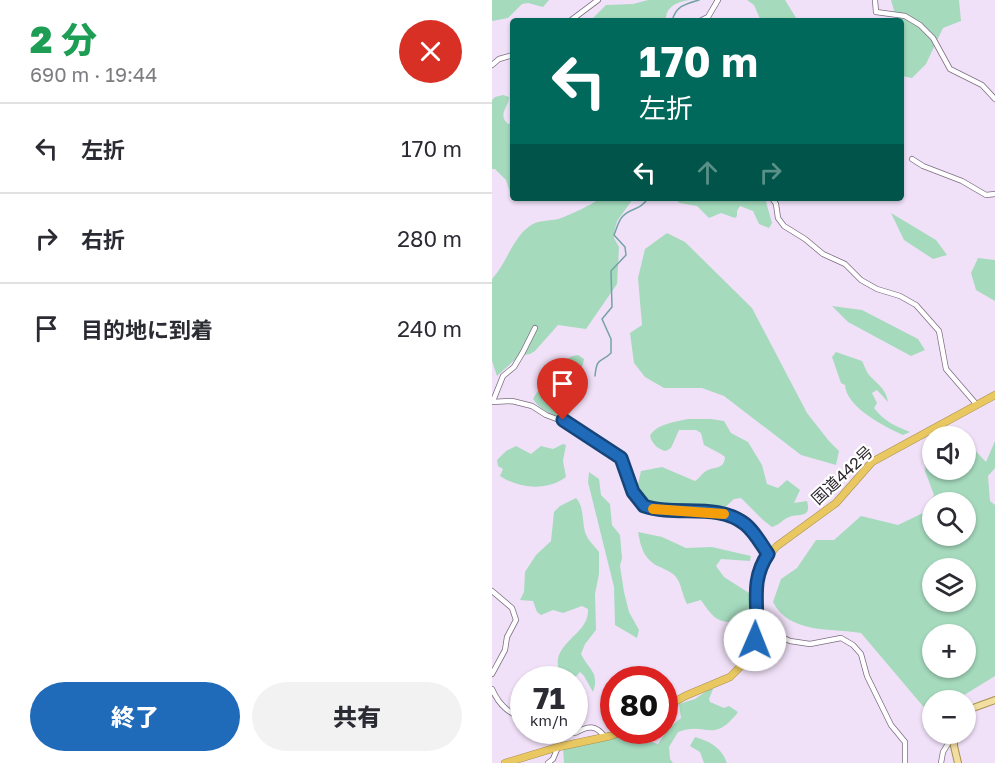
<!DOCTYPE html>
<html lang="ja">
<meta charset="utf-8">
<style>
body{margin:0;font-family:"Golos Text","Noto Sans JP",sans-serif;background:#f2f2f3;color:#2b2b33;height:100vh;display:flex;flex-direction:column;font-size:22px;white-space:nowrap}
*{box-sizing:border-box;margin:0}
p{font-size:20px;color:#7c7c81}
.icon{flex:none;width:33px;height:33px;fill:none;stroke:currentColor;stroke-width:2;stroke-linecap:round;stroke-linejoin:round}
.map{position:relative;flex:1;overflow:hidden}
.drawer{display:flex;flex-direction:column;background:#fff;width:492px}
.drawer>*{flex:none}
.banner{position:absolute;left:18px;top:18px;width:394px;height:183px;border-radius:6px;box-shadow:0 2px 4px #0004;background:#00695c;color:#fff;overflow:hidden}
.buttons{position:absolute;left:430px;top:426px;display:grid;gap:12px}
.buttons a{display:grid;place-items:center;width:54px;height:54px;border-radius:50%;background:#fff;box-shadow:0 2px 4px #0004;font-size:30px}
.speed{position:absolute;left:18px;top:666px;display:flex;gap:12px;font-size:30px;font-weight:700;text-align:center}
.speed>*{display:grid;place-content:center;width:78px;height:78px;border-radius:50%;background:#fff;box-shadow:0 2px 4px #0004;line-height:1}
.speed small{font-size:15px;font-weight:400}
.speed .limit{border:9px solid #d22;background:#fff;color:#111}
.pin{position:absolute;display:grid;place-items:center;width:51px;height:51px;color:#fff;margin:-62px -26px;border-radius:50% 50% 50% 0;rotate:-45deg;box-shadow:0 0 6px #0007}
.pin .icon{rotate:45deg}
.me{position:absolute;width:66px;margin:-33px;rotate:1deg;stroke-linejoin:round;filter:drop-shadow(0 0 4px #0008)}
.turn{display:flex;align-items:center;gap:21px;height:126px;padding:0 30px;font-size:27px}
.turn .icon{width:78px;height:78px;stroke-width:2.5}
.turn b{display:block;font-size:42px;line-height:51px}
.lanes{display:flex;align-items:center;height:57px;padding:0 30px;background:#0003;justify-content:center;gap:30px;direction:ltr}
.lanes .off{opacity:.35}
.round{display:grid;place-items:center;flex:none;width:63px;height:63px;border-radius:32px;background:#f2f2f3}
.headline{display:flex;align-items:center;justify-content:space-between;height:102px;padding:0 30px}
h1{font-size:36px;font-weight:800;line-height:45px;color:#1e9e55}
.action{display:flex;gap:12px;margin-top:auto;padding:12px 30px}
.action a{flex:1;height:69px;border-radius:36px;background:#206aba;color:#fff;font-size:24px;font-weight:800;line-height:69px;text-align:center}
.action a+a{background:#f2f2f3;color:#2b2b33}
ul{padding:0;list-style:none}
li{display:flex;align-items:center;gap:18px;height:90px;padding:0 30px;border-top:2px solid #e1e1e2}
li div{flex:1}
li b{display:block;font-size:22px}
li em{font-style:normal}
main{display:flex;flex:1;min-height:0}
.map>svg:first-child{display:block}
.green{fill:#a5dabd;fill-rule:evenodd}
.lines{fill:none;stroke-linecap:round;stroke-linejoin:round}
.stream{stroke:#74a2a7;stroke-width:1.5}
.minor-casing{stroke:#7c6d82;stroke-width:6}
.major-casing{stroke:#a79050;stroke-width:8}
.highway-casing{stroke:#a79050;stroke-width:8}
.minor{stroke:#fff;stroke-width:4.5}
.major{stroke:#f2dea1;stroke-width:6}
.highway{stroke:#e9c862;stroke-width:7}
.route-casing{stroke:#154579;stroke-width:15}
.route{stroke:#206aba;stroke-width:10}
.slow{stroke:#f59e0b;stroke-width:10}
.labels{text-anchor:middle;dominant-baseline:central;stroke-width:4.5;stroke-linejoin:round;paint-order:stroke}
.street-label{font-size:16px;fill:#2d2730;stroke:#fff}
</style>
<main>
<section class="drawer">
<div class="headline"><div><h1>2 分</h1><p>690 m · 19:44</p></div><a class="round" style="background:#d93025;color:#fff"><svg class="icon" aria-label="close" viewBox="0 0 24 24"><path d="M6 6l12 12M18 6L6 18"/></svg></a></div>
<ul>
<li><svg class="icon" aria-label="left" viewBox="0 0 24 24"><path d="M17 20v-9H6M10 6l-5 5 5 5"/></svg><div><b>左折</b></div><em>170 m</em></li>
<li><svg class="icon" aria-label="right" viewBox="0 0 24 24"><path d="M7 20v-9h11M14 6l5 5-5 5"/></svg><div><b>右折</b></div><em>280 m</em></li>
<li><svg class="icon" aria-label="arrive" viewBox="0 0 24 24"><path d="M6 21V4h12l-3 4 3 4H6"/></svg><div><b>目的地に到着</b></div><em>240 m</em></li>
</ul>
<div class="action"><a>終了</a><a>共有</a></div>
</section>
<div class="map">
<svg width="503" height="763" viewBox="0 0 503 763">
<rect width="100%" height="100%" fill="#f1e1f8"/>
<path class="green" d="M0 0H57L51 7 36 3 30 4 16 18 0 21Z
M156 0H197C185 2 173 7 174 21H98L114 5 141 4Z
M255 0H293L306 21H269L262 5Z
M399 0H467L469 21 451 28 434 64 420 78 410 76V21H405Z
M11 95 17 97C17 107 5 114 16 124L21 123V198H43L28 200 20 199 14 180 3 169H0V100L3 97Z
M109 198 141 199 125 221 122 233V238L127 247 125 284 94 329 66 325 43 351 38 354 27 356 5 376 0 361V279C15 263 20 238 39 225 47 220 57 221 66 219 74 217 103 203 109 198Z
M180 198H273L280 223 277 228 267 224 261 211 248 206 245 211V216L243 218 229 213 217 218 205 206 188 203Z
M399 213 444 240 455 255 441 259 412 240Z
M175 233 193 242 260 308 315 413 337 441 347 451 344 465 309 455 232 396 210 388H172L153 377 142 363 138 333 150 325 146 278 153 249Z
M486 258 503 260V301L484 290 479 273Z
M340 306 370 310 426 339 433 350 419 356 356 322Z
M344 352 370 361C373 367 375 374 380 378 388 386 394 390 396 402L385 390 380 393 385 403 382 408C392 421 403 426 418 432L411 435C393 427 354 407 353 385L349 383 340 357Z
M86 355 92 359C91 366 88 371 86 378 82 393 85 406 74 419 60 415 49 411 41 399 49 385 69 356 86 355Z
M196 419H219L232 421 239 433 256 442 270 465 275 484 286 488 295 480 308 490 302 503 315 501C320 519 307 513 297 517 290 520 287 525 280 527L271 520 249 498 242 499 229 511 158 507 149 501 144 493 149 471 170 467 203 481C208 478 209 474 214 471 223 466 232 470 233 457L229 454 212 445 209 433 204 430H187L179 448 174 451C167 450 160 444 158 436 164 424 183 422 196 419Z
M474 441 494 462 503 441V468L496 476 498 501 503 505V676L464 700H441V718L369 633C339 628 297 634 281 602L289 579 305 568 324 540H342L369 516 406 525 433 512 442 495 433 471 434 459 441 453V470H474ZM441 502H474V536H441ZM441 568H474V602H441ZM441 634H474V668H441Z
M71 444 74 445 71 461 74 477C56 491 27 489 8 476L11 469 6 466 5 460 14 451 24 446 39 454 49 446 61 449Z
M97 472 107 479 109 495 118 504 120 525 128 535 130 558 128 566 132 592 137 612 147 630 145 638 123 625 122 587 96 482Z
M84 498C92 506 90 521 93 532 96 541 102 545 107 552V574L103 594 104 630 93 644 89 654C96 669 108 672 101 692L92 676 88 672 82 679H69C67 672 64 662 67 655 75 637 97 630 96 609L90 606 71 613 61 610 49 615 45 612 41 601 28 600 32 592 33 572 44 555 59 541 62 512 68 506Z
M146 532 170 537 194 548 220 547 259 556 258 561 229 559 224 566 232 577 257 593 259 597 257 621C228 623 225 624 209 600L195 604C190 595 190 585 184 577 180 572 174 570 168 567 152 560 149 548 146 532Z
M219 688 221 689 217 699 218 702 232 708 237 706 246 712C221 745 214 721 186 732L177 747 178 759 181 763H72L71 749 145 732 156 741 166 744 176 729 189 718 187 704 203 699Z
M203 737C218 741 230 748 235 763H212L208 752 198 746Z"/>
<g class="lines">
<path class="stream" d="M180 21C184 6 193 4 207 0
M103 376C105 356 108 364 119 353V339L110 319 120 307 119 271 134 255 133 247 122 235C125 228 126 221 131 216 140 207 148 211 156 198"/>
<g class="minor-casing">
<path id="minor" d="M383 0 384 12 413 16 428 25 441 38 458 69 490 85 503 99
M78 21 106 0
M208 21 216 17 226 0
M0 65 7 59 21 55
M420 159 431 166 470 181 494 195 503 194
M280 198 284 204 286 218 292 226 313 239 331 254 353 264 369 280 385 289 408 296 424 305 447 331 454 369 485 405
M1 401 11 376 22 367 31 352 43 328
M0 402 20 401 40 406 54 415 78 424 123 453 133 466 141 492 152 506C184 517 226 503 253 524 263 532 269 544 276 554
M0 591 20 608 24 620 15 637 13 650 0 674
M264 615 279 632 298 641 318 644 349 638 361 645 369 654 375 676 399 725 413 742V763
M0 689C6 703 16 714 32 718
M73 730 83 733C97 725 104 725 113 737
M56 763 61 759 66 747
M449 763 451 752 462 734"/>
</g>
<g class="major-casing">
<path id="major" d="M474 713 481 708 503 700
M462 734V746L466 763"/>
</g>
<g class="highway-casing">
<path id="highway" d="M172 708 193 696 238 677 248 667 263 640 265 625 263 596 266 574 272 561 285 546 344 503 380 462 503 395
M13 763 66 747 118 736 134 730"/>
</g>
<use href="#minor" class="minor"/>
<use href="#major" class="major"/>
<use href="#highway" class="highway"/>
</g>
<g class="lines">
<g class="route-casing">
<path id="route" d="M71 420 129 458 141 492 152 506C184 517 225 502 253 524 263 532 269 544 276 554 256 584 269 608 263 640"/>
</g>
<use href="#route" class="route"/>
<path class="slow" d="M161 509 232 514"/>
</g>
<g class="labels">
<g class="street-label">
<text transform="translate(350 475) rotate(-43)">国道442号</text>
</g>
</g>
</svg>
<div class="buttons">
<a><svg class="icon" aria-label="sound" viewBox="0 0 24 24"><path d="M4 9h4l5-4v14l-5-4H4zM17 9q2 3 0 6"/></svg></a>
<a><svg class="icon" aria-label="search" viewBox="0 0 24 24"><circle cx="10" cy="10" r="6"/><path d="M15 15l6 6"/></svg></a>
<a><svg class="icon" aria-label="layers" viewBox="0 0 24 24"><path d="M12 4l9 5-9 5-9-5zM3 14l9 5 9-5"/></svg></a>
<a>+</a>
<a>−</a>
</div>
<div class="speed"><div>71<small>km/h</small></div><div class="limit">80</div></div>
<div class="pin" style="left:71px;top:420px;background:#d93025"><svg class="icon" aria-label="arrive" viewBox="0 0 24 24"><path d="M6 21V4h12l-3 4 3 4H6"/></svg></div>
<svg class="me" style="left:263px;top:640px" viewBox="-20 -20 40 40"><circle r="19" fill="#fff"/><path d="M0-13L10 11 0 6-10 11z" fill="#206aba"/></svg>
<div class="banner">
<div class="turn"><svg class="icon" aria-label="left" viewBox="0 0 24 24"><path d="M17 20v-9H6M10 6l-5 5 5 5"/></svg><div><b>170 m</b>左折</div></div>
<div class="lanes"><svg class="icon" aria-label="left" viewBox="0 0 24 24"><path d="M17 20v-9H6M10 6l-5 5 5 5"/></svg><svg class="icon off" aria-label="ahead" viewBox="0 0 24 24"><path d="M12 20V5M6 11l6-6 6 6"/></svg><svg class="icon off" aria-label="right" viewBox="0 0 24 24"><path d="M7 20v-9h11M14 6l5 5-5 5"/></svg></div>
</div>
</div>
</main>
